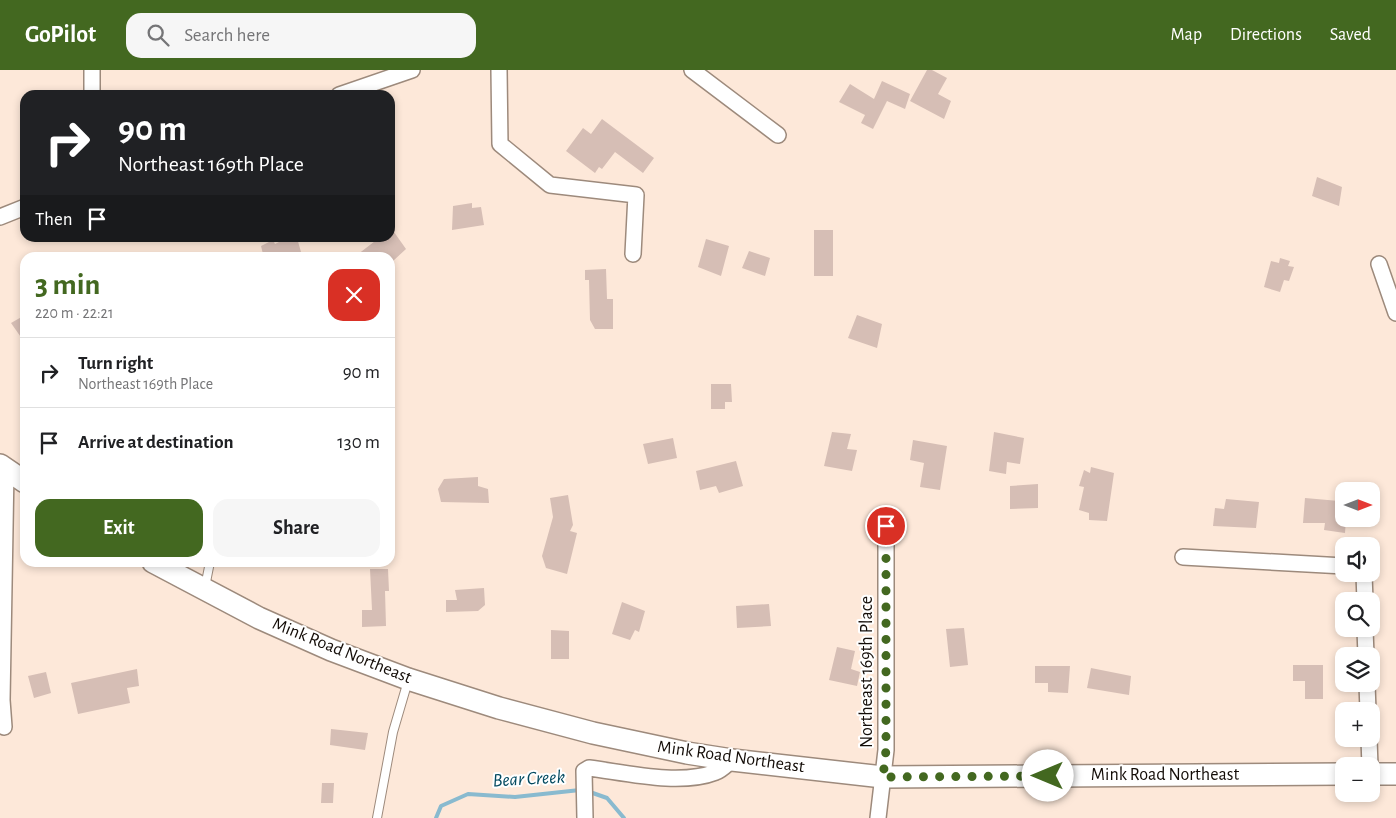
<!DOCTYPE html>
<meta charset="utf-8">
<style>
body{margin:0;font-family:"Alegreya Sans",sans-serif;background:#f6f6f6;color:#202124;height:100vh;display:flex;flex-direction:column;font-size:19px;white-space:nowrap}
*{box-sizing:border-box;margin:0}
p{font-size:16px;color:#757577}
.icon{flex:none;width:28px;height:28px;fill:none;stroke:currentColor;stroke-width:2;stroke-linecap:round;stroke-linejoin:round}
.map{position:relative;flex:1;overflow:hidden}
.sheet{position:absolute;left:20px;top:182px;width:375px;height:315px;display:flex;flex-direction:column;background:#fff;border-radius:15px;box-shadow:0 2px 8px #0003}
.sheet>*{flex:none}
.top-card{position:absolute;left:20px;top:20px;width:375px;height:152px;border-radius:15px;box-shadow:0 2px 8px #0003;background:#202124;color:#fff;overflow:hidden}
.needle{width:32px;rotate:90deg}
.tools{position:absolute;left:1335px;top:412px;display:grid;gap:10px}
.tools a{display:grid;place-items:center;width:45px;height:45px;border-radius:10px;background:#fff;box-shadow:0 2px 8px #0003;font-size:25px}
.pin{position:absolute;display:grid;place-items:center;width:42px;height:42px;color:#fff;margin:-21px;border:2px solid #fff;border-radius:50%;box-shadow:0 1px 5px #0007}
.me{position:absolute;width:55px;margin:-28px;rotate:270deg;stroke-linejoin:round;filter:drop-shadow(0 0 4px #0008)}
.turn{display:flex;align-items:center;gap:18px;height:105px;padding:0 15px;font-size:22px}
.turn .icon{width:65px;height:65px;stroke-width:2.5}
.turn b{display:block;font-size:35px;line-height:42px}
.then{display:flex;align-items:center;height:48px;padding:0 15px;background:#0003;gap:10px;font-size:19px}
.round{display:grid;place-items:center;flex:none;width:52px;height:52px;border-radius:15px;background:#f6f6f6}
.overview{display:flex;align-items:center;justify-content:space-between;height:85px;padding:0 15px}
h1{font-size:30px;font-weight:700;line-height:38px;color:#436820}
.primary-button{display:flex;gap:10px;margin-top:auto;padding:10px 15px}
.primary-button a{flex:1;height:58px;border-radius:15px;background:#436820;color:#fff;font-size:20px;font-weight:700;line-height:58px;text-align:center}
.primary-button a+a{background:#f6f6f6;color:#202124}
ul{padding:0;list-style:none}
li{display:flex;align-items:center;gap:15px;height:70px;padding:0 15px;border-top:1px solid #e0e0e0}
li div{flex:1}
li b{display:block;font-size:19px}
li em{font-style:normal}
header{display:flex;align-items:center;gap:30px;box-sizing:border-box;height:70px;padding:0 25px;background:#436820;color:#fff}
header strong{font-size:24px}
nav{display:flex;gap:28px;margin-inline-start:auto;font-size:18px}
.search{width:350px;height:45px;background:#f6f6f6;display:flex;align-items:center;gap:12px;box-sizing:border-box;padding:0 18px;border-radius:15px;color:#757577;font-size:19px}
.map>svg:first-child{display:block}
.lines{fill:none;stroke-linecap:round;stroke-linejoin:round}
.stream{stroke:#89bacf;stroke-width:4}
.building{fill:#d6beb5}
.lane-casing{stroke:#9d8a7c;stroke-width:10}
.street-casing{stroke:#9d8a7c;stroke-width:18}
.secondary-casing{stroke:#9d8a7c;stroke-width:24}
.lane{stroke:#fff;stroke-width:8}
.street{stroke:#fff;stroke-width:15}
.secondary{stroke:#fff;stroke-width:21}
.route{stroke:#436820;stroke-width:9;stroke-dasharray:0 16.2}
.labels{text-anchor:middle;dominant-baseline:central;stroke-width:4;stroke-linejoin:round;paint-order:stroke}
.street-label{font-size:18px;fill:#130c07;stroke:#fff}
.water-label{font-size:19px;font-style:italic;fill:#044a60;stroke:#fff}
</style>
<header>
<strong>GoPilot</strong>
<div class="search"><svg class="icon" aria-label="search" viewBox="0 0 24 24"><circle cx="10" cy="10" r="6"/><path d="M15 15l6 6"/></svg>Search here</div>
<nav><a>Map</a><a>Directions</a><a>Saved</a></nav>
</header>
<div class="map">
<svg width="1396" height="748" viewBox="0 0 1396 748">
<rect width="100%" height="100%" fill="#fde8d9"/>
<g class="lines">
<path class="stream" d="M587 721 607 728 624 748
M436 748 441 736 468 724 515 727 580 720"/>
</g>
<path class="building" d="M927 0H932L947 8 938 24 951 31 944 49 910 31Z
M882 11 910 24 905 39 887 31 873 59 861 53 865 45 839 32 850 14 874 29Z
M602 49 654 88 643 103 615 82 602 99 599 97 595 103 566 81 583 58 591 64Z
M1317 107 1342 117 1339 136 1312 126Z
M472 133V138L481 137 484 155 452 160 453 136Z
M814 160H833V206H814Z
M394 162 406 179 393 191 390 188H353L379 168H390Z
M287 168H297L301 182 296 184 298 188H264L261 176 273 170 275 174Z
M706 169 729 176 721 206 698 197Z
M749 181 770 188 765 206 742 198Z
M1280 188 1290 191 1288 196 1294 197 1289 211 1284 210 1280 222 1264 217 1271 191 1279 193Z
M606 199 607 229H613V259H595L590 250 589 210H585V200Z
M25 245V273L11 253Z
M857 245 882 254 877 278 848 268Z
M711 314H731L732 332H725V339H711Z
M832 362 851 364 847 379 857 380 852 401 824 396Z
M994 362 1024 368 1020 394 1007 392 1006 404 989 401Z
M673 368 677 388 648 394 643 374Z
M913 370 947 376 940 420 920 417 924 393 910 390Z
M736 391 743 416 719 423 716 416 700 420 696 401Z
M1091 397 1114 403 1107 451 1089 450V443L1079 440 1084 417 1079 416 1084 400 1090 403Z
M478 407V416L488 419 489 433 441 432 438 419 444 409Z
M1038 414V438L1010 439V416Z
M568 425 573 455 570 461 577 463 567 504 546 498 542 486 553 447 550 428Z
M1305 428 1339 431 1337 444 1344 445V449H1346L1345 463 1324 460 1325 453H1303Z
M1226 429 1259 432 1256 458 1213 456 1215 438 1224 439Z
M370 499H388L389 521H385L386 556 362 557V540H372Z
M484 518 485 535 478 541 446 542V530H457L455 520Z
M622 532 645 541 639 562 635 560 630 570 612 564Z
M769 534 771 556 737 558 736 536Z
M964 558 968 595 950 597 946 559Z
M551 560 569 561V589H551Z
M837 577 855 581 851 599 860 602 857 616 829 610Z
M1293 595H1323V629H1305V611H1293Z
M1035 596H1070L1068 623 1048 622V613H1035Z
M1091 598 1131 606 1129 625 1087 618Z
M137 599 139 616 127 618 130 633 78 644 71 613Z
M46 602 51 623 34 628 28 606Z
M331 659 368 663 365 680 330 675Z
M322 713H334L333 733H321Z"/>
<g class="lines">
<g class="lane-casing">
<path id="lane" d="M205 517 210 492
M377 748 393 662 408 611"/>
</g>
<g class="street-casing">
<path id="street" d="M499 0 500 74 550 115 636 125 633 184
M692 0 778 65
M92 25V0
M339 25 412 0
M0 147 25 137
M1379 194 1396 243
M1183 487 1344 496
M1364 504 1365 531
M1365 559 1366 586
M1367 614 1368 641
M4 657 2 630 6 400
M1369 669 1370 696
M585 748 584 701 589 698C627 703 680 716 716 702 722 700 727 694 732 690
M878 748 886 680V456"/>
</g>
<g class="secondary-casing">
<path id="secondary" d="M0 395 25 412
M153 492 259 548 331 580 408 609 499 638 593 663 687 683 732 690 883 707 1344 704
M1371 704H1396"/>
</g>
<use href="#lane" class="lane"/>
<use href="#street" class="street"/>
<use href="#secondary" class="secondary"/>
</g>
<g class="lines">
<path class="route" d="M886 456V680L883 707 1048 706"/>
</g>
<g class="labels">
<g class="street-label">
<text transform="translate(342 581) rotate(22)">Mink Road Northeast</text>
<text transform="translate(867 602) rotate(-90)">Northeast 169th Place</text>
<text transform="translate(731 687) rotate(8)">Mink Road Northeast</text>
<text x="1165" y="705">Mink Road Northeast</text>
</g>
<g class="water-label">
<text transform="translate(529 709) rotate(-3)">Bear Creek</text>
</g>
</g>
</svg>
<div class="tools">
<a><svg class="needle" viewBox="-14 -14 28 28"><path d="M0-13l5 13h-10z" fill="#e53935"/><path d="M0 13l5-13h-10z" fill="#757577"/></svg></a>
<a><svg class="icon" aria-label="sound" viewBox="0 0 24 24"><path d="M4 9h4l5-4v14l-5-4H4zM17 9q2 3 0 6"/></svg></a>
<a><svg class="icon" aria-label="search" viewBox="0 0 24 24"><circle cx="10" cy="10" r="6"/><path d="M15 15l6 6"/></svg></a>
<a><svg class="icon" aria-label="layers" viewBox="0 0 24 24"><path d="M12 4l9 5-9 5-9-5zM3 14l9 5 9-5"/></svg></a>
<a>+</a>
<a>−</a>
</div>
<div class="pin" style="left:886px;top:456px;background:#d93025"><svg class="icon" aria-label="arrive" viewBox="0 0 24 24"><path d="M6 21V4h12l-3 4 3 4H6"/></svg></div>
<svg class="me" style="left:1048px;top:706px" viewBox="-20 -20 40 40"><circle r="19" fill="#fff"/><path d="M0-13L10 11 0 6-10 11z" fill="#436820"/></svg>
<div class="top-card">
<div class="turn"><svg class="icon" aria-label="right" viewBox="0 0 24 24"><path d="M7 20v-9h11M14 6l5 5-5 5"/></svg><div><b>90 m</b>Northeast 169th Place</div></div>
<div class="then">Then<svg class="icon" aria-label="arrive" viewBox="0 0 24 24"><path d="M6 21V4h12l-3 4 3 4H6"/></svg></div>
</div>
<section class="sheet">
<div class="overview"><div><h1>3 min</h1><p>220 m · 22:21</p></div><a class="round" style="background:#d93025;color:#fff"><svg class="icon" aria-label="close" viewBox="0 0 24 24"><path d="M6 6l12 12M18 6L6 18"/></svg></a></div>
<ul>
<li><svg class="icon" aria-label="right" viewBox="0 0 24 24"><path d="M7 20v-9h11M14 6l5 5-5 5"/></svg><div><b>Turn right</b><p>Northeast 169th Place</p></div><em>90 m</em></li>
<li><svg class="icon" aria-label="arrive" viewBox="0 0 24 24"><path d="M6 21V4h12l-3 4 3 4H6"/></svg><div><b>Arrive at destination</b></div><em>130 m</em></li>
</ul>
<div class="primary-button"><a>Exit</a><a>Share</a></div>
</section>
</div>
